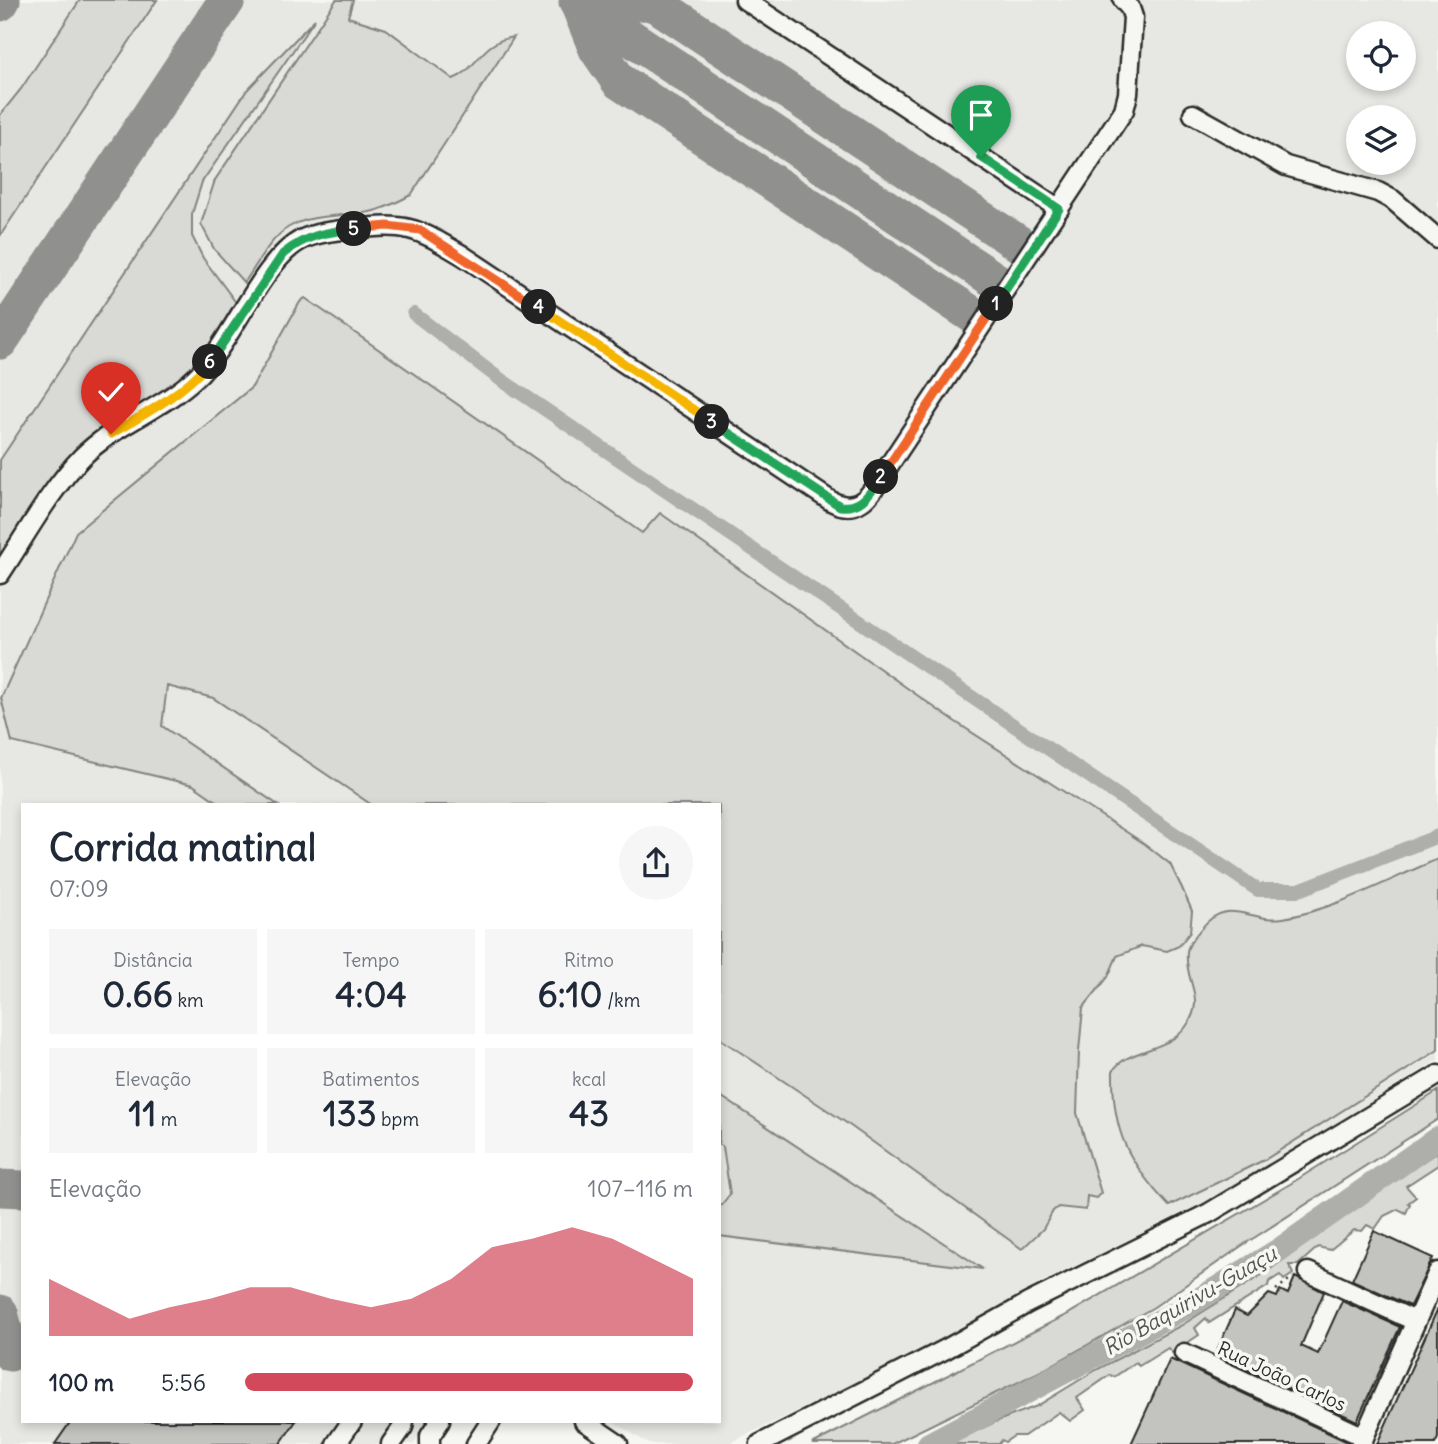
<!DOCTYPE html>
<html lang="pt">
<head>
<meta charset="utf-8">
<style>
  body { margin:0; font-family:Delius,sans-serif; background:#f6f6f7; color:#1f2937; height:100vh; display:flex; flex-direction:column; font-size:26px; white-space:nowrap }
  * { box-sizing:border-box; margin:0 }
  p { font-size:23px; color:#747a83 }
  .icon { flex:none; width:38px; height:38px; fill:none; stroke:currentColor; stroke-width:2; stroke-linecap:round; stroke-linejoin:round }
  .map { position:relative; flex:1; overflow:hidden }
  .sheet { position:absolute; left:21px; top:803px; width:700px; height:620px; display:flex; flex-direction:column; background:#fff; border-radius:0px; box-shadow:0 4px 10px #0003 }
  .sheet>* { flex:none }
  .buttons { position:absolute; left:1346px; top:21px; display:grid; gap:14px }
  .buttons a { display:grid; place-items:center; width:70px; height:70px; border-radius:50%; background:#fff; box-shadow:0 4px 10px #0003; font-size:35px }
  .pin { position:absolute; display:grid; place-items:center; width:60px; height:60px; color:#fff; margin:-72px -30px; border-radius:50% 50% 50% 0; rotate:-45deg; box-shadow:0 0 7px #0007 }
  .pin .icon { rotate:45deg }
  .km { position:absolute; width:35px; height:35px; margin:-18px; border-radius:50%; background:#222; color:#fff; font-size:19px; line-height:35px; text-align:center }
  .round { display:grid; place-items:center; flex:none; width:74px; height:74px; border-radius:37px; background:#f6f6f7 }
  .overview { display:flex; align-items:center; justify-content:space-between; height:119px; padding:0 28px }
  h1 { font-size:38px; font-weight:700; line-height:52px }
  .stats { display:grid; grid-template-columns:repeat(3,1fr); gap:10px; height:119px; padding:7px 28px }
  .stats div { display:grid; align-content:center; border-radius:0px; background:#f6f6f7; text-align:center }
  .stats b { font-size:35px; font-weight:700 }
  .stats small { font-size:19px; font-weight:400 }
  .stats p { font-size:19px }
  .chart { height:196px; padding:14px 28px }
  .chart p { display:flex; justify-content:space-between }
  .chart svg { width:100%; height:126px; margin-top:7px; fill:#d1495b; opacity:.7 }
  ul { padding:0 28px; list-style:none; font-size:23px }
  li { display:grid; grid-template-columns:112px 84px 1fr; align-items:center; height:52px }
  li i { height:18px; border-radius:9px; background:#d1495b }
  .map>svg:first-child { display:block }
</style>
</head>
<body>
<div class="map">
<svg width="1438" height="1444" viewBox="0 0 1438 1444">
  <rect width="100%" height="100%" fill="#f6f6f2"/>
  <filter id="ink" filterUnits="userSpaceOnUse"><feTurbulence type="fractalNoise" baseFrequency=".0143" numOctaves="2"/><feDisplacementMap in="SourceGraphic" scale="14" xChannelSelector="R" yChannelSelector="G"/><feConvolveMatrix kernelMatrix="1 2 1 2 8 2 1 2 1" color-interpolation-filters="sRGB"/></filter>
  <g filter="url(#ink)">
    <path fill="#e7e7e3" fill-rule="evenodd" d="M0 0H1438V1060L1225 1192 1030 1288 907 1359 727 1444H649L612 1421H719V805H23V1421H430L413 1444H0ZM1358 33H1404V79H1358ZM1358 117H1404V163H1358Z"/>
    <g fill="#d9d9d5" stroke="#828280" stroke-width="2">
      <polygon points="80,0 157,0 0,236 0,115 21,89"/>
      <path d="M336 0H353L348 17 386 29 453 79C478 70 480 41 514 37L411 195C397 202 385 209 370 212 343 217 314 213 289 227 270 238 257 265 244 283L214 249 201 224 215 180Z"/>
      <polygon points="315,19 202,182 192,214 192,236 203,258 237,304 201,365 176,386 100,433 0,566 0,460 247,90"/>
      <polygon points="305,298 642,533 660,513 948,717 1145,844 1170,864 1182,888 1192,911 1190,932 1179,946 1167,951 1142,946 1117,956 1108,977 1083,1008 1079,1051 1077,1113 1101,1193 1096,1198 1087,1196 1086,1210 1058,1207 1053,1211 1043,1229 1022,1249 845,1122 719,1038 719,805 372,805 213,698 167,686 162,726 278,805 222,805 193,785 12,742 1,698 76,532 252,387 300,302"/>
      <path d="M1438 859V1050L1266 1159 1169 1206C1128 1162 1112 1132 1113 1071 1125 1049 1167 1052 1185 1028 1208 997 1184 984 1187 952 1187 945 1195 936 1200 930 1227 894 1249 923 1283 918 1334 910 1390 879 1438 859Z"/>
      <polygon points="1438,1091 1438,1119 1240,1247 1154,1307 1045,1369 892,1444 812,1444 1068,1314 1290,1184"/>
      <polygon points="719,1095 983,1269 719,1236 719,1208 730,1194 723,1147 719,1144"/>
      <polygon points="1438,1152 1438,1165 1406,1186 1416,1197 1408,1203 1410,1204 1406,1213 1398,1209 1384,1216 1375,1229 1367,1225 1362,1231 1354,1230 1330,1250 1318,1247 1298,1265 1289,1265 1293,1274 1284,1280 1280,1275 1269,1282 1268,1286 1209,1323 1206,1318 1195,1328 1199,1335 1172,1353 1168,1348 1139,1366 1136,1362 1114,1377 1110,1375 1077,1398 1085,1410 1070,1421 1059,1412 1024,1436 1014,1436 1005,1442 1002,1440 999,1444 949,1444 995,1422 1037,1406 1096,1370 1182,1325 1268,1271 1387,1183"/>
    </g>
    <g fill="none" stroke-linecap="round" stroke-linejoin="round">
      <polyline stroke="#aeaeab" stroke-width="14" points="414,314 497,377 1258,890 1299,890 1438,836"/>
      <polyline stroke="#aeaeab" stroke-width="24" points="929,1444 1190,1305 1279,1250 1438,1138"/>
      <g stroke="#90908e" stroke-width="37">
        <polyline points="577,2 999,283"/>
        <polyline points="0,3 2,0"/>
        <polyline points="976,317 619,81 597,49 578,3 649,2 659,6 1024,247"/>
        <polyline points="0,341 227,0"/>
        <polyline points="0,1188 23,1189"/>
        <polyline points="0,1313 10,1353"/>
      </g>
    </g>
    <g fill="#c3c3c0" stroke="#2b2b2b" stroke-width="2">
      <polygon points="1374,1231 1433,1258 1410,1306 1352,1280"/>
      <polygon points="1295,1277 1324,1292 1301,1346 1318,1354 1342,1301 1400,1327 1357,1421 1215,1355 1235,1310 1247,1316 1269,1294 1277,1297 1280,1290 1288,1294"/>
      <polygon points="1438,1308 1438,1438 1435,1444 1377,1444"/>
      <polygon points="1170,1359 1348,1442 1347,1444 1131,1444"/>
      <polygon points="71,1421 296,1421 280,1444 55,1444"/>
    </g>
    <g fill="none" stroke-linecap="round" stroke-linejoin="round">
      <g stroke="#2b2b2b" stroke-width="23">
        <g id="minor">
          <polyline points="745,0 1059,209"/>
          <polyline points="1193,114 1286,166 1378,192 1393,200 1438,239"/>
          <path d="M0 574C26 535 50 490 82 457 115 424 161 410 195 378 231 345 261 261 301 240 317 232 335 231 352 229 409 223 414 227 462 255L831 501C848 510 861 506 872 491L1124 110 1128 94 1133 17 1130 8 1123 0"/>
          <polyline points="1308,1272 1415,1321"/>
          <polyline points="1184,1353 1364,1437"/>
          <polyline points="584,1421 618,1444"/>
          <polyline points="336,1444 352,1421"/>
          <polyline points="391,1444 403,1427 404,1421"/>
          <polyline points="430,1444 430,1436 440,1421"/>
          <polyline points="476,1444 491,1421"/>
          <polyline points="760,1444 946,1349 1028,1303 1209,1213 1438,1075"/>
          <polyline points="1361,1444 1438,1272"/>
        </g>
      </g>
      <polyline stroke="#2b2b2b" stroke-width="2.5" stroke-dasharray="2 5" stroke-linecap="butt" points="1276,1290 1293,1277"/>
      <use href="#minor" stroke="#f6f6f2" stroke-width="18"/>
    </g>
  </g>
  <g fill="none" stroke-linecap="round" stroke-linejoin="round" filter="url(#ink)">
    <g stroke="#fff" stroke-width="14">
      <polyline id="split-1" points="981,157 1059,209 996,304"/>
    </g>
    <g stroke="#fff" stroke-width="14">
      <polyline id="split-2" points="881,477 996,304"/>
    </g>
    <g stroke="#fff" stroke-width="14">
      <path id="split-3" d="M712 422 840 506C862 509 870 493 881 477"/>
    </g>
    <g stroke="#fff" stroke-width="14">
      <polyline id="split-4" points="539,307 712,422"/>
    </g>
    <g stroke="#fff" stroke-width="14">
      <polyline id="split-5" points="354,229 388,226 420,230 539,307"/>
    </g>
    <g stroke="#fff" stroke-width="14">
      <path id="split-6" d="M210 362 283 254C306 235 326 232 354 229"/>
    </g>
    <g stroke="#fff" stroke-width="14">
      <path id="split-7" d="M111 434C147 413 182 394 210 362"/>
    </g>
    <use href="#split-1" stroke="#22a559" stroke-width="9"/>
    <use href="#split-2" stroke="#f0652b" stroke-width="9"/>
    <use href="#split-3" stroke="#22a559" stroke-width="9"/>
    <use href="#split-4" stroke="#f5b400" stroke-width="9"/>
    <use href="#split-5" stroke="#f0652b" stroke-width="9"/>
    <use href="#split-6" stroke="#22a559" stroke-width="9"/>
    <use href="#split-7" stroke="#f5b400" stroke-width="9"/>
  </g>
  <g text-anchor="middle" stroke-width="7" stroke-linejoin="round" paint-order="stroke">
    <g font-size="19" fill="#2b2b2b" stroke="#f6f6f2">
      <text transform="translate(1282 1376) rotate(25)" y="7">Rua João Carlos</text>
    </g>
    <g font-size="21" font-style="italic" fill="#525251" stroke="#f6f6f2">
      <text transform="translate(1190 1301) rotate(-30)" y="7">Rio Baquirivu-Guaçu</text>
    </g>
  </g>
</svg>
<div class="buttons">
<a><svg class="icon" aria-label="locate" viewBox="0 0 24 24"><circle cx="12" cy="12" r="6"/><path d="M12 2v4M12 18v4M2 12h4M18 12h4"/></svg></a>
<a><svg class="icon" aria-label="layers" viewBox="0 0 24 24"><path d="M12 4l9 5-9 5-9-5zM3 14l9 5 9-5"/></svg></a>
</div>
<div class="pin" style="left:981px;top:157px;background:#1e9e55"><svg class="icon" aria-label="arrive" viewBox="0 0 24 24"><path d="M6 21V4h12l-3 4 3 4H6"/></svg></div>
<div class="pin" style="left:111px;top:434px;background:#d93025"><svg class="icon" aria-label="check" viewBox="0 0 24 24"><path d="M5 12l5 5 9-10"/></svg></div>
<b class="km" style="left:996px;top:304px">1</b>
<b class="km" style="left:881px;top:477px">2</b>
<b class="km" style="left:712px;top:422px">3</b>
<b class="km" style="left:539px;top:307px">4</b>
<b class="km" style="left:354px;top:229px">5</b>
<b class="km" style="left:210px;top:362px">6</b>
<section class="sheet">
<div class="overview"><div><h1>Corrida matinal</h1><p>07:09</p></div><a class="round"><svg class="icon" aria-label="share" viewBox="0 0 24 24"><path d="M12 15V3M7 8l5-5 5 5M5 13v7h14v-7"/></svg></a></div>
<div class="stats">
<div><p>Distância</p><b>0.66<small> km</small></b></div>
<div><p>Tempo</p><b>4:04</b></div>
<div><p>Ritmo</p><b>6:10<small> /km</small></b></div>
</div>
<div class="stats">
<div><p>Elevação</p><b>11<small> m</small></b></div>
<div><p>Batimentos</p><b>133<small> bpm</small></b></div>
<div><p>kcal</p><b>43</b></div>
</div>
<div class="chart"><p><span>Elevação</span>107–116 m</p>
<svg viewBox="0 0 160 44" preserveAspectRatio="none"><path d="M0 44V24L10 31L20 38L30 34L40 31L50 27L60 27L70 31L80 34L90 31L100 24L110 13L120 10L130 6L140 10L150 17L160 24V44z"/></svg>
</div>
<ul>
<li><b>100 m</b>5:56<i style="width:100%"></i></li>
</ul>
</section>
</div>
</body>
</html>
